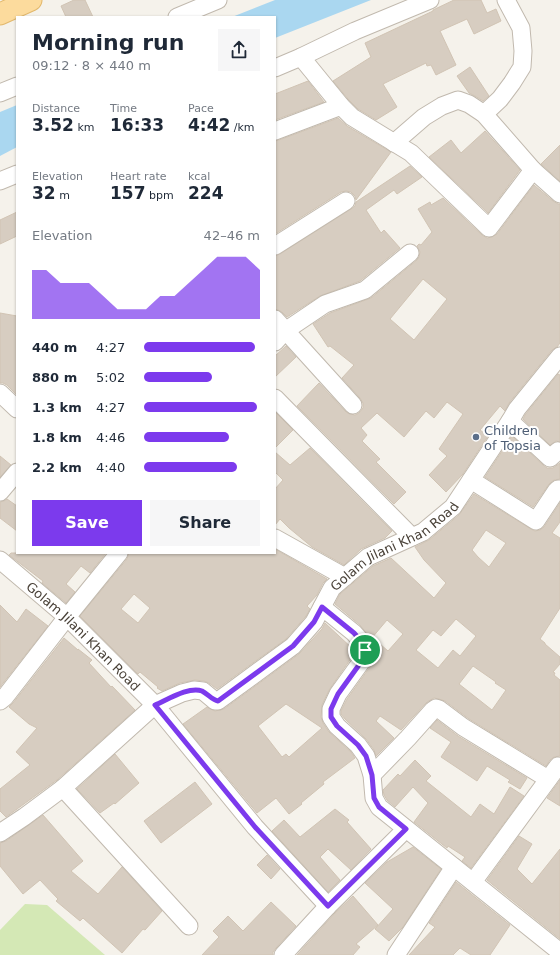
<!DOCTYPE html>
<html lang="en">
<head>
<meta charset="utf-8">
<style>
  body { margin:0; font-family:"DejaVu Sans",sans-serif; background:#f6f6f7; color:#1f2937; height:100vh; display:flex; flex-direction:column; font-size:15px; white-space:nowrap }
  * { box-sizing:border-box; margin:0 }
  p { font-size:13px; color:#747a83 }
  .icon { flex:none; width:22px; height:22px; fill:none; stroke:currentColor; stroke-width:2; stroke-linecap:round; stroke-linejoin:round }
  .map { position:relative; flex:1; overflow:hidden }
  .drawer { position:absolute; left:16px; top:16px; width:260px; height:538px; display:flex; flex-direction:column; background:#fff; border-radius:0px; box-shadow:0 1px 3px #0004 }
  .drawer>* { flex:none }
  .pin { position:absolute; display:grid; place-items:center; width:34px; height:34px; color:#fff; margin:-17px; border:2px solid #fff; border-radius:50%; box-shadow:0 1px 4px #0007 }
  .round { display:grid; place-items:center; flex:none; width:42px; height:42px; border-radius:0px; background:#f6f6f7 }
  .summary { display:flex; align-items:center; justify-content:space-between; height:68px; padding:0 16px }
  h1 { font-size:22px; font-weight:800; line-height:30px }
  .stats { display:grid; grid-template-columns:repeat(3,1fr); gap:6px; height:68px; padding:4px 16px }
  .stats div { display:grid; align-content:center }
  .stats b { font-size:17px; font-weight:800 }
  .stats small { font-size:11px; font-weight:400 }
  .stats p { font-size:11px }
  .chart { height:112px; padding:8px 16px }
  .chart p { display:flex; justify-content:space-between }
  .chart svg { width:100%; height:72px; margin-top:4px; fill:#7c3aed; opacity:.7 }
  .primary-button { display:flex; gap:8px; margin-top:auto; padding:8px 16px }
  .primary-button a { flex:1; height:46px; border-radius:0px; background:#7c3aed; color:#fff; font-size:16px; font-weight:800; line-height:46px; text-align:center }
  .primary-button a+a { background:#f6f6f7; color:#1f2937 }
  ul { padding:0 16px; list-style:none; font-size:13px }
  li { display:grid; grid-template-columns:64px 48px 1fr; align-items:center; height:30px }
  li i { height:10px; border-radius:5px; background:#7c3aed }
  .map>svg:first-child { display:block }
</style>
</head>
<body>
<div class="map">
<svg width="560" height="955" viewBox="0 0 560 955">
  <rect width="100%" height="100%" fill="#f5f2eb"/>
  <polygon fill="#d4e8b5" points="25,904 47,905 105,955 0,955 0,930"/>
  <g fill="#aad7f0">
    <polygon points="275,0 371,0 275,38 275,17 232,17"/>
    <polygon points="17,105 17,147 0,156 0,112"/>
  </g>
  <g fill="#d7cdc1" stroke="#d1c4b4" fill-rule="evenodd">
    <polygon points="74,0 85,0 93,17 66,17 61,6"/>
    <polygon points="454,0 481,0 487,13 496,9 501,21 474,34 467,19 440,31 456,65 436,75 431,65 427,66 426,63 383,84 397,107 376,120 358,109 348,99 333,81 371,57 365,43 433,11 433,10"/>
    <polygon points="470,67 489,96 483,101 475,96 469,93 457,76"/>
    <polygon points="308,81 324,102 275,120 275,94"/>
    <polygon points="338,118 347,126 391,152 356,200 355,196 351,192 346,191 341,192 275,234 275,141 279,140"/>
    <polygon points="485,131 520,170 488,213 429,157 451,140 461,153"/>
    <polygon points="560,145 560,181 541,164"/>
    <polygon points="410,166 422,177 397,194 394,190 366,210 381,233 384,230 400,248 360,281 320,296 287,317 282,312 278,310 275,309 275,256 280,254 351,209 355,206 356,202"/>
    <path d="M534 185 553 201 558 204H560V343L557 347 552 350 509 403 505 411 500 406 480 430 488 436 463 474 446 492 429 475 447 456 439 449 463 414 447 402 434 418 426 411 404 437 377 413 361 428 367 435 362 441 380 459 376 462 406 492 394 504 297 406 319 383 346 412 350 414 355 415 359 413 363 408V403L360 398 342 378 354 365 330 346 328 347 313 324 330 313 371 298 417 260 419 257 420 252 417 246 419 244 421 245 432 232 418 209 430 202 431 205 443 198 482 235 487 238 492 237 497 234ZM423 279 447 299 414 340 390 319Z"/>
    <polygon points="17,212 17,236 0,244 0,220"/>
    <polygon points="0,313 17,316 17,395 7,385 3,383 0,383"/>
    <polygon points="286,346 296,357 275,377 275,356"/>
    <polygon points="558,374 560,375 560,442 556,441 550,445 523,419 525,415"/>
    <polygon points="275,412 293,430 275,448"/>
    <polygon points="512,436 543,465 547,468 553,468 560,463 560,479 554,480 549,484 533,507 485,477"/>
    <polygon points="310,448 392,531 385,538 361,549 344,565 312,547 289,528 280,519 275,525 275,489 283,480 275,472 275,452 290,465"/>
    <polygon points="0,456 11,465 0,477"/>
    <path d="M474 494 531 529 535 531 540 530 544 527 560 503V522L552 533 560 538V608L540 639 545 643V644L560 657V664L553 672 555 673 554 675 560 680V756L554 757 550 760 546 766 469 719 445 701 439 699 434 698 427 702 401 730 380 716 376 721 394 738 376 756 374 750 366 739 345 719 341 714V711L347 699 372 664 374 659 375 650 380 644 388 651 403 634 387 620 371 639 360 625 335 604 340 594 373 566 391 558 434 598 446 583 424 560 415 547 429 540 459 515ZM486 530 506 543 489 567 478 557 472 550ZM456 619 476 636 460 656 453 650 438 668 416 650 433 630 441 636ZM473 666 496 682 495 683 506 690 492 710 459 684Z"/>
    <polygon points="7,499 17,506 17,531 0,518 0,502 4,501"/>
    <path d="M275 549 327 579 323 583 317 595 307 606 310 609 306 616 286 639 217 689 209 683 204 681 195 680 180 683 162 691 157 688 158 687 140 672 138 674 80 616 127 559 129 553H275ZM134 594 150 608 138 623 121 609Z"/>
    <polygon points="11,553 106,553 90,573 81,566 66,584 75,592 66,603 42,583 43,581 9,555"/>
    <polygon points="0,605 17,622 26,609 48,626 0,687"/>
    <path d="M325 623 354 650 355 652 354 654 329 690 322 705 321 717 323 723 329 732 351 752 355 758 323 782 324 784 301 803 302 804 289 814 276 798 257 813 183 724 207 707 215 711 224 709 299 654 322 629ZM286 704 322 728 289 757 286 754 282 757 258 726Z"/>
    <polygon points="64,638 78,650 78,649 92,660 89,663 111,687 112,686 135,710 57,780 6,817 0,811 0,789 30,765 16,752 37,728 29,724 9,707 13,703"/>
    <polygon points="437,720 458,736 527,778 520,789 508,782 510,780 487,766 477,781 441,757 451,742 430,728"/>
    <polygon points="115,754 139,783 115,804 114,803 100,813 77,789"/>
    <polygon points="415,760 431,776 426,781 471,817 480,804 494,814 510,787 524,796 471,868 462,861 465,857 448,846 447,848 414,822 428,803 413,787 395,807 387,800 384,795 383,790 398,774 400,776"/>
    <polygon points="560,780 560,806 547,798"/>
    <polygon points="195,782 212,804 161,843 144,821"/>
    <polygon points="335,809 349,820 347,822 371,849 351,870 328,849 320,857 340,880 328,892 272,831 284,820 300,837"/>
    <polygon points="43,815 83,861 71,871 98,894 122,867 162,911 145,930 143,929 122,953 83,918 80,921 56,901 58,899 40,880 23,894 0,866 0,843 6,841"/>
    <polygon points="519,836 532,844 517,869 532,884 560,849 560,939 487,880"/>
    <polygon points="413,847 441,869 403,927 389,941 375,929 393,909 365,883 387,862"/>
    <polygon points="267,855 280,869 271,879 257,865"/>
    <polygon points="456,882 510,925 490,955 471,955 460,948 453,955 409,955 435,927 429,923"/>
    <polygon points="353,896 378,925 356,944 360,947 353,955 297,955 335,913"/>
    <polygon points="271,902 296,926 276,948 273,952 273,955 202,955 219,937 213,931 228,916 243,931"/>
  </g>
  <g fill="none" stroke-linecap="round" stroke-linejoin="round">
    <g stroke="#c1b9ae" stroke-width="19">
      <g id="minor">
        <polyline points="177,17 218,0"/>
        <polyline points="301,57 341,106 352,117 411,153 489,228 533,170 560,194"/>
        <polyline points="275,68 301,57 355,31 430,0"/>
        <polyline points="0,93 17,86"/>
        <polyline points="484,114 500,99 512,83 522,67 523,51 521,28 506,0"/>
        <polyline points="275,131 341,106"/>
        <polyline points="394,143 424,117 442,106 458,100 469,104 484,114 533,170"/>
        <polyline points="0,181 17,174"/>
        <polyline points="275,246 346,201"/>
        <polyline points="275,319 353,405"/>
        <polyline points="275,342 285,331 325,304 365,290 410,253"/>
        <polyline points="0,393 17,409"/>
        <polyline points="275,398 412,537"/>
        <polyline points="510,421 550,458 558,451 560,452"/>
        <polyline points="471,480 536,521 556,491 558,489 560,489"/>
        <polyline points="0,492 17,472"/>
        <polyline points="275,538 345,577"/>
        <path id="s1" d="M0 560 67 617 155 705 255 827 328 906"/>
        <polyline points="322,607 354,633 361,641 365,650 364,658 338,694 331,709 331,717 337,726 358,745 366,756 372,775 374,798 379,807 560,952"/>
        <polyline points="0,701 5,697 67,617 119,553"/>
        <polyline points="372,775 408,738 433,710 436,708 439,709 463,727 548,779"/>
        <polyline points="63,788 189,926"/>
        <path id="s2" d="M0 833 24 817 63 788 155 705 182 693 194 690 203 691 215 701H218L293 646 314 622 332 588 368 557 423 532 453 507 510 421 517 409 560 356"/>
        <polyline points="473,882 558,766"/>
        <polyline points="283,955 328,906 406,829"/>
        <polyline points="396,955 454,867"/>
      </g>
    </g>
    <g stroke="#e2b86c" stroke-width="23">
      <polyline id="major" points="0,14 31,0"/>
    </g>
    <use href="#minor" stroke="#fff" stroke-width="17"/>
    <use href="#major" stroke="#fcdb9d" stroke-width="21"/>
  </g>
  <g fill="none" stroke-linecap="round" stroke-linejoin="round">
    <g stroke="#fff" stroke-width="8">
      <path id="route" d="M322 607 354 633 361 641 365 650 364 658 338 694 331 709V717L337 726 358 745 366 756 372 775 374 798 379 807 406 829 328 906 255 827 155 705C167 700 189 686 202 691 208 694 212 700 218 701L293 646 314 622Z"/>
    </g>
    <use href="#route" stroke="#7c3aed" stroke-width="5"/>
  </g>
  <circle fill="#5c6f8a" stroke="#fff" stroke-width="1.5" cx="476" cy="437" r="4"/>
  <g text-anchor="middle" stroke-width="4" stroke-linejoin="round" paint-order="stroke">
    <g font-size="13" fill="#4e5e75" stroke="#fff" text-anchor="start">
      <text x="484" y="435">Children<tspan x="484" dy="15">of Topsia</tspan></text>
    </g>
    <g font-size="13" fill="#4a4239" stroke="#fff">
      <text dy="5" stroke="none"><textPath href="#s2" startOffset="510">Golam Jilani Khan Road</textPath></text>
      <text dy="5" stroke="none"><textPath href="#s1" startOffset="113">Golam Jilani Khan Road</textPath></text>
    </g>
  </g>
</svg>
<div class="pin" style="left:365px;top:650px;background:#1e9e55"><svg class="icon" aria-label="arrive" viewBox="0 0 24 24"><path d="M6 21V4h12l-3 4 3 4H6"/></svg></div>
<section class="drawer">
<div class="summary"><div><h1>Morning run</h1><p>09:12 · 8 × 440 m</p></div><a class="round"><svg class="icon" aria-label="share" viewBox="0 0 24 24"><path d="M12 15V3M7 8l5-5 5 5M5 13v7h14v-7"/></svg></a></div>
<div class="stats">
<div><p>Distance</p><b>3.52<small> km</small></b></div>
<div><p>Time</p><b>16:33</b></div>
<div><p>Pace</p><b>4:42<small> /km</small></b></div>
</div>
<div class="stats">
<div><p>Elevation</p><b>32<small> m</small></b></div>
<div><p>Heart rate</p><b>157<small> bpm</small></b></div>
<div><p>kcal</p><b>224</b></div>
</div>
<div class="chart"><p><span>Elevation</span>42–46 m</p>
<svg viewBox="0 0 160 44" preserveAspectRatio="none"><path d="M0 44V14L10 14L20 22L30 22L40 22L50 30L60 38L70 38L80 38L90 30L100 30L110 22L120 14L130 6L140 6L150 6L160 14V44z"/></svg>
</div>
<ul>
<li><b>440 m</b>4:27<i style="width:96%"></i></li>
<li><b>880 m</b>5:02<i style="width:59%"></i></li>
<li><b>1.3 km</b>4:27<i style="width:97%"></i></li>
<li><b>1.8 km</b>4:46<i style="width:73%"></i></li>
<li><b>2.2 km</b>4:40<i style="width:80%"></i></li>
</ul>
<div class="primary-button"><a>Save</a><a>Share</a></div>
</section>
</div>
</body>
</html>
